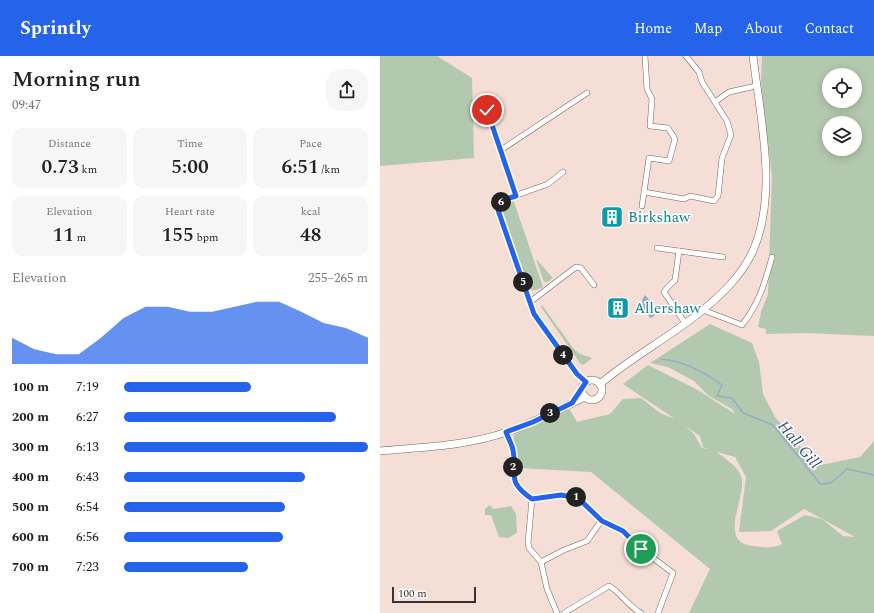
<!DOCTYPE html>
<html lang="en">
<head>
<meta charset="utf-8">
<style>
  body { margin:0; font-family:Spectral,serif; background:#f6f6f6; color:#222; height:100vh; display:flex; flex-direction:column; font-size:15px; white-space:nowrap }
  * { box-sizing:border-box; margin:0 }
  p { font-size:13px; color:#767676 }
  .icon { flex:none; width:22px; height:22px; fill:none; stroke:currentColor; stroke-width:2; stroke-linecap:round; stroke-linejoin:round }
  .map { position:relative; flex:1; overflow:hidden }
  .side { display:flex; flex-direction:column; background:#fff; width:380px }
  .side>* { flex:none }
  .buttons { position:absolute; left:442px; top:12px; display:grid; gap:8px }
  .buttons a { display:grid; place-items:center; width:40px; height:40px; border-radius:50%; background:#fff; box-shadow:0 2px 10px #0003; font-size:20px }
  .scale { position:absolute; left:12px; bottom:10px; width:84px; box-sizing:border-box; padding-left:4px; border:2px solid #3a322e; border-top:0; font-size:11px; line-height:14px; white-space:nowrap; color:#3a322e; -webkit-text-stroke:3px #fff; paint-order:stroke }
  .pin { position:absolute; display:grid; place-items:center; width:34px; height:34px; color:#fff; margin:-17px; border:2px solid #fff; border-radius:50%; box-shadow:0 1px 4px #0007 }
  .km { position:absolute; width:20px; height:20px; margin:-10px; border-radius:50%; background:#222; color:#fff; font-size:11px; line-height:20px; text-align:center }
  .round { display:grid; place-items:center; flex:none; width:42px; height:42px; border-radius:16px; background:#f6f6f6 }
  .head { display:flex; align-items:center; justify-content:space-between; height:68px; padding:0 12px }
  h1 { font-size:22px; font-weight:600; line-height:30px }
  .stats { display:grid; grid-template-columns:repeat(3,1fr); gap:6px; height:68px; padding:4px 12px }
  .stats div { display:grid; align-content:center; border-radius:10px; background:#f6f6f6; text-align:center }
  .stats b { font-size:20px; font-weight:600 }
  .stats small { font-size:11px; font-weight:400 }
  .stats p { font-size:11px }
  .chart { height:112px; padding:8px 12px }
  .chart p { display:flex; justify-content:space-between }
  .chart svg { width:100%; height:72px; margin-top:4px; fill:#2563eb; opacity:.7 }
  ul { padding:0 12px; list-style:none; font-size:13px }
  li { display:grid; grid-template-columns:64px 48px 1fr; align-items:center; height:30px }
  li i { height:10px; border-radius:5px; background:#2563eb }
  header { display:flex; align-items:center; gap:24px; box-sizing:border-box; height:56px; padding:0 20px; background:#2563eb; color:#fff }
  header strong { font-size:19px }
  nav { display:flex; gap:22px; margin-inline-start:auto; font-size:14px }
  main { display:flex; flex:1; min-height:0 }
  .map>svg:first-child { display:block }
</style>
</head>
<body>
<header>
<strong>Sprintly</strong>
<nav><a>Home</a><a>Map</a><a>About</a><a>Contact</a></nav>
</header>
<main>
<section class="side">
<div class="head"><div><h1>Morning run</h1><p>09:47</p></div><a class="round"><svg class="icon" aria-label="share" viewBox="0 0 24 24"><path d="M12 15V3M7 8l5-5 5 5M5 13v7h14v-7"/></svg></a></div>
<div class="stats">
<div><p>Distance</p><b>0.73<small> km</small></b></div>
<div><p>Time</p><b>5:00</b></div>
<div><p>Pace</p><b>6:51<small> /km</small></b></div>
</div>
<div class="stats">
<div><p>Elevation</p><b>11<small> m</small></b></div>
<div><p>Heart rate</p><b>155<small> bpm</small></b></div>
<div><p>kcal</p><b>48</b></div>
</div>
<div class="chart"><p><span>Elevation</span>255–265 m</p>
<svg viewBox="0 0 160 44" preserveAspectRatio="none"><path d="M0 44V28L10 35L20 38L30 38L40 28L50 16L60 9L70 9L80 12L90 12L100 9L110 6L120 6L130 12L140 19L150 22L160 28V44z"/></svg>
</div>
<ul>
<li><b>100 m</b>7:19<i style="width:52%"></i></li>
<li><b>200 m</b>6:27<i style="width:87%"></i></li>
<li><b>300 m</b>6:13<i style="width:100%"></i></li>
<li><b>400 m</b>6:43<i style="width:74%"></i></li>
<li><b>500 m</b>6:54<i style="width:66%"></i></li>
<li><b>600 m</b>6:56<i style="width:65%"></i></li>
<li><b>700 m</b>7:23<i style="width:51%"></i></li>
</ul>
</section>
<div class="map">
<svg width="494" height="557" viewBox="0 0 494 557">
  <rect width="100%" height="100%" fill="#f4ded5"/>
  <g fill="#b3c9af" fill-rule="evenodd">
    <polygon points="0,0 57,0 92,22 94,102 0,110"/>
    <path d="M382 0H494V280L426 277 386 278V273L378 271 381 256 388 238 392 121 381 26ZM449 19H475V45H449ZM449 67H475V93H449Z"/>
    <polygon points="133,143 163,231 153,235 148,231 122,154 123,147"/>
    <polygon points="156,203 173,222 167,226 164,226"/>
    <polygon points="162,249 193,292 200,298 212,302 203,309 200,307 161,251"/>
    <path d="M330 268 372 287 379 306 383 338 395 361 433 406 426 412 480 401 494 385V557H309L330 513 211 416 139 412 133 381 135 378 182 353 190 354 197 366 230 358 243 343 261 342 280 357 295 363 243 328 268 309 318 334 355 358 352 353 329 340 314 325 288 311 270 307ZM305 370 320 380 323 391 328 393 322 392 314 378ZM337 396 355 401 366 421 359 476 391 475 424 453 475 481 463 480 442 463 425 459 397 475 402 488C392 493 384 491 372 490 338 486 365 443 362 423 359 410 346 404 337 396Z"/>
    <polygon points="110,449 113,453 131,450 136,458 137,477 128,482 119,481 111,459 105,459 105,453"/>
  </g>
  <polygon fill="#97acc9" points="265,239 270,245 276,257 273,261 270,262 264,252 262,244"/>
  <g fill="none" stroke-linecap="round" stroke-linejoin="round">
    <path stroke="#97acc9" stroke-width="1.5" d="M281 303C303 305 324 316 342 329L337 340 352 342 363 357 393 369 440 428 451 427 467 413 494 419"/>
    <g stroke="#76645c" stroke-width="6">
      <g id="street">
        <polyline points="103,41 136,140"/>
        <polyline points="335,46 349,36 376,30"/>
        <polyline points="121,94 207,37"/>
        <polyline points="183,116 168,128 123,144 119,148 118,154 154,258 197,318 206,326"/>
        <polyline points="264,136 304,143 310,140 334,145 338,140 342,102 351,79 347,65 322,26 319,16 306,0"/>
        <polyline points="262,150 269,102 289,105 295,83 288,72 270,70 272,43 267,33 265,0"/>
        <polyline points="277,192 343,201"/>
        <polyline points="299,195 295,224 287,232 284,236 305,267"/>
        <polyline points="150,246 196,211 201,212 214,229"/>
        <path d="M323 254 362 269C379 248 385 226 392 201"/>
        <path d="M126 376C128 382 132 388 133 394 138 420 125 424 152 443L181 439 198 442 221 465 243 475 261 493 293 517 278 557"/>
        <polyline points="152,443 148,487 149,492 161,506 167,533 177,557"/>
        <polyline points="161,506 184,494 207,485 221,465"/>
        <path d="M184 557 229 530C237 533 249 551 261 557"/>
      </g>
    </g>
    <g stroke="#76645c" stroke-width="8">
      <g id="secondary">
        <circle cx="212" cy="334" r="10"/>
        <path d="M220 328C252 301 290 281 323 254 342 238 361 220 372 197 399 139 380 61 373 0"/>
        <path d="M0 395C43 391 86 390 127 376 154 367 179 353 205 341"/>
      </g>
    </g>
    <use href="#street" stroke="#fff" stroke-width="5"/>
    <use href="#secondary" stroke="#fff" stroke-width="7"/>
  </g>
  <g fill="none" stroke-linecap="round" stroke-linejoin="round">
    <g stroke="#fff" stroke-width="8">
      <path id="route" d="M107 54 136 140 123 144 119 148 118 154 154 258 197 318 206 326 192 347 153 366 126 376C128 382 132 388 133 394 138 420 125 424 152 443L181 439 198 442 222 465 243 475 261 493"/>
    </g>
    <use href="#route" stroke="#2563eb" stroke-width="5"/>
  </g>
  <defs>
    <g id="building-square" transform="scale(1.15)"><rect x="-9" y="-9" width="18" height="18" rx="4" fill="#0f9aa8" stroke="#fff"/><path d="M-4-6H4V6H1V3H-1V6H-4ZM-2.5-4.3h1.7v1.8h-1.7ZM.8-4.3h1.7v1.8H.8ZM-2.5-1h1.7V.8h-1.7ZM.8-1h1.7V.8H.8Z" fill="#fff"/></g>
  </defs>
  <g fill-rule="evenodd">
    <use href="#building-square" x="232" y="161"/>
    <use href="#building-square" x="238" y="252"/>
  </g>
  <g text-anchor="middle" stroke-width="3" stroke-linejoin="round" paint-order="stroke">
    <g font-size="15" fill="#0d838f" stroke="#fff" text-anchor="start">
      <text x="248" y="166">Birkshaw</text>
      <text x="254" y="257">Allershaw</text>
    </g>
    <g font-size="16" font-style="italic" fill="#324e79" stroke="#fff">
      <text transform="translate(420 388) rotate(50)" y="6">Hall Gill</text>
    </g>
  </g>
</svg>
<div class="buttons">
<a><svg class="icon" aria-label="locate" viewBox="0 0 24 24"><circle cx="12" cy="12" r="6"/><path d="M12 2v4M12 18v4M2 12h4M18 12h4"/></svg></a>
<a><svg class="icon" aria-label="layers" viewBox="0 0 24 24"><path d="M12 4l9 5-9 5-9-5zM3 14l9 5 9-5"/></svg></a>
</div>
<div class="scale">100 m</div>
<div class="pin" style="left:261px;top:493px;background:#1e9e55"><svg class="icon" aria-label="arrive" viewBox="0 0 24 24"><path d="M6 21V4h12l-3 4 3 4H6"/></svg></div>
<div class="pin" style="left:107px;top:54px;background:#d93025"><svg class="icon" aria-label="check" viewBox="0 0 24 24"><path d="M5 12l5 5 9-10"/></svg></div>
<b class="km" style="left:196px;top:441px">1</b>
<b class="km" style="left:133px;top:411px">2</b>
<b class="km" style="left:170px;top:357px">3</b>
<b class="km" style="left:183px;top:299px">4</b>
<b class="km" style="left:143px;top:226px">5</b>
<b class="km" style="left:121px;top:146px">6</b>
</div>
</main>
</body>
</html>
